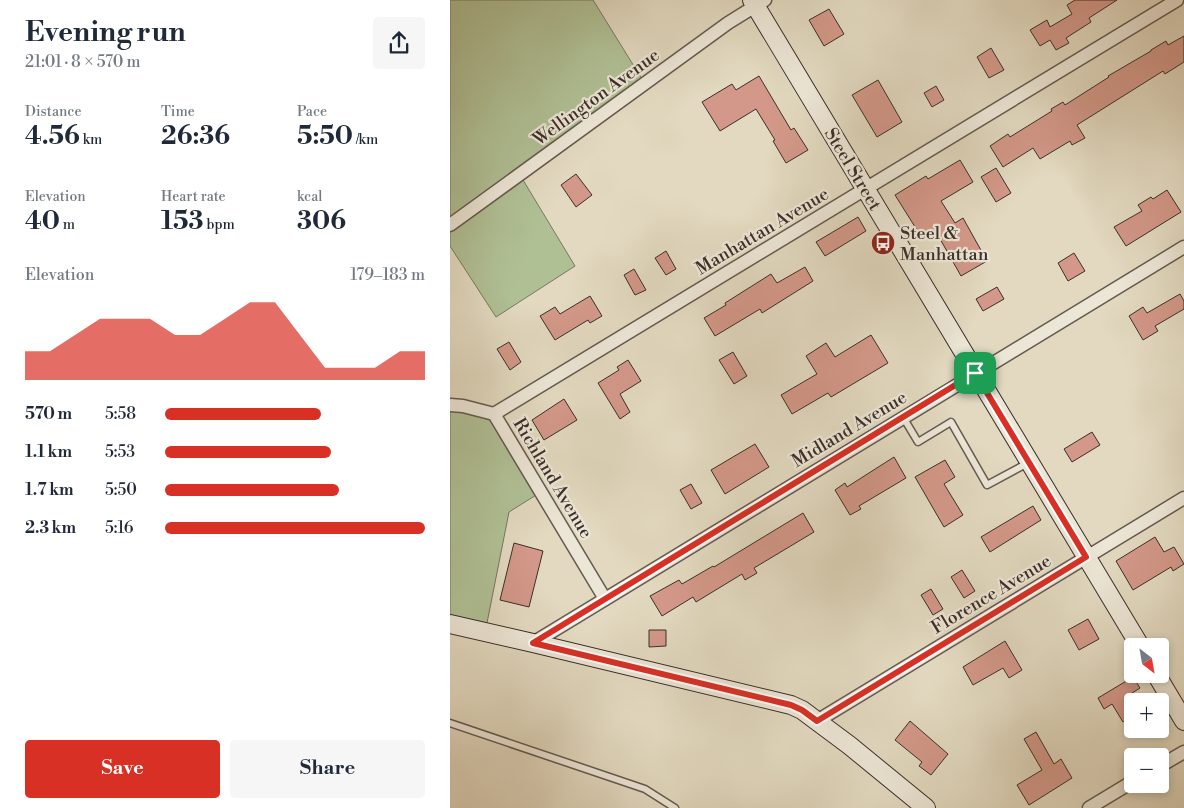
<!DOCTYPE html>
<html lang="en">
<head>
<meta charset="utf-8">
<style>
  body { margin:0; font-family:"Libre Bodoni",serif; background:#f6f6f7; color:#1f2937; height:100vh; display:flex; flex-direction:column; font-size:19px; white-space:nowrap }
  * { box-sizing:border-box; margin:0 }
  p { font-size:16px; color:#747a83 }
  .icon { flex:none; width:28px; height:28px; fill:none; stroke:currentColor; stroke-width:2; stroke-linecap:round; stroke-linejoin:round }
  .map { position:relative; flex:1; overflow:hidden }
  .side { display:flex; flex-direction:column; background:#fff; width:450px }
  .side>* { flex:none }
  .needle { width:32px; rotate:149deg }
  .tools { position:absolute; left:674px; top:638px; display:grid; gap:10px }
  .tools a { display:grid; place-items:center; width:45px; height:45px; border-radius:5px; background:#fff; box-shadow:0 2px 8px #0003; font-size:25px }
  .pin { position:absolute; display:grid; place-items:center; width:42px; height:42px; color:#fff; margin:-21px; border-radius:10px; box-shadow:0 2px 8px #0006 }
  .round { display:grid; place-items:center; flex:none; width:52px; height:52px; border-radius:5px; background:#f6f6f7 }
  .head { display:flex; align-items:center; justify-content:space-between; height:85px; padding:0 25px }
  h1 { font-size:28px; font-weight:800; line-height:38px }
  .figures { display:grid; grid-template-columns:repeat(3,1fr); gap:8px; height:85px; padding:5px 25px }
  .figures div { display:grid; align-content:center }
  .figures b { font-size:25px; font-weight:800 }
  .figures small { font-size:14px; font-weight:400 }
  .figures p { font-size:14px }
  .chart { height:140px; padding:10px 25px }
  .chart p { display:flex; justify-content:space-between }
  .chart svg { width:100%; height:90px; margin-top:5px; fill:#d93025; opacity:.7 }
  .primary-button { display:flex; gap:10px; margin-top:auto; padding:10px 25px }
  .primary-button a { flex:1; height:58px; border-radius:5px; background:#d93025; color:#fff; font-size:20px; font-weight:800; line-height:58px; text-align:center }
  .primary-button a+a { background:#f6f6f7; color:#1f2937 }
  ul { padding:0 25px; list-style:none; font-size:16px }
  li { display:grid; grid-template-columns:80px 60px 1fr; align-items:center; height:38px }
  li i { height:12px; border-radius:6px; background:#d93025 }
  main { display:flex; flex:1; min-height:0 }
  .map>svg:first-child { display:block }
</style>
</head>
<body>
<main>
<section class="side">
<div class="head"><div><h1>Evening run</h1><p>21:01 · 8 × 570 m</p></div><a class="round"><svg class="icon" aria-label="share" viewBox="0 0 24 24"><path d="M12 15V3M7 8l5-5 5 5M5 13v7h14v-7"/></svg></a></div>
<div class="figures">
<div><p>Distance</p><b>4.56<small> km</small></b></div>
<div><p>Time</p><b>26:36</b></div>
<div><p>Pace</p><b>5:50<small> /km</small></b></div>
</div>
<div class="figures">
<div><p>Elevation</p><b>40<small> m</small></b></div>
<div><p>Heart rate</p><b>153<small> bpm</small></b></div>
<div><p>kcal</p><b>306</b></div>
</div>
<div class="chart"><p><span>Elevation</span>179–183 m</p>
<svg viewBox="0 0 160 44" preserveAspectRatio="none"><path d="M0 44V30L10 30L20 22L30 14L40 14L50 14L60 22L70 22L80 14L90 6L100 6L110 22L120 38L130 38L140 38L150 30L160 30V44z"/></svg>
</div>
<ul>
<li><b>570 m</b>5:58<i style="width:60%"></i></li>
<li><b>1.1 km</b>5:53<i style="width:64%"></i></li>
<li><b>1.7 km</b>5:50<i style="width:67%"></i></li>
<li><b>2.3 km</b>5:16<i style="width:100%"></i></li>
</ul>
<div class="primary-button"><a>Save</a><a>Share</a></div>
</section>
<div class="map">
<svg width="734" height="808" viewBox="0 0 734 808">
  <rect width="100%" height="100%" fill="#e2d9c0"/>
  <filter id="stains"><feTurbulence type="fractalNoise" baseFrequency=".004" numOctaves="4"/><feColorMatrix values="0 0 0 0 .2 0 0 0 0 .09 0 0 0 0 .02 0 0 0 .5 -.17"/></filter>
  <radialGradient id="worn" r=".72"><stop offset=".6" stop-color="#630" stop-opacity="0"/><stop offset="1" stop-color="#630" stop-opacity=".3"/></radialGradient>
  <g fill="#b0c095" stroke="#767860">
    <polygon points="0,0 143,0 195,84 70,175 125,266 46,317 0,246"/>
    <polygon points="0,405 44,414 91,492 59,512 35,633 0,624"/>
  </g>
  <g fill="#d39889" stroke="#3b2f2a">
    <polygon points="625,0 667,0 639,18 641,22 616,38 619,43 606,50 600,40 590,46 580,30 597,20 600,27 622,14 617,5"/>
    <polygon points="379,9 394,34 374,46 359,20"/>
    <polygon points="734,36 734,62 715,74 713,71 627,125 635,138 622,145 620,141 590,159 583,148 553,167 540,146 558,134 560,137 602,111 601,109 613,102 615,105 659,77 658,76 701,51 701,50 716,41 718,45"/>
    <polygon points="541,48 554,70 539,78 527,57"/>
    <polygon points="309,76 341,130 344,128 358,150 336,163 323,141 325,140 306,109 270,131 252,102 282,84 286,90"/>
    <polygon points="428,80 452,122 427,137 402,95"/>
    <polygon points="486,86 494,100 482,107 474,93"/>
    <polygon points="510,160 523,182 491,201 505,223 513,218 537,261 511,276 485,230 472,238 445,195 476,176 478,179"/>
    <polygon points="546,168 561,193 546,202 531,177"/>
    <polygon points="126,174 142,195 126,207 111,185"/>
    <polygon points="717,190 731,212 676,246 664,227 692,211 688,205 701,197 703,199"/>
    <polygon points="408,217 416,231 375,256 366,242"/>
    <polygon points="216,251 226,269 216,275 205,258"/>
    <polygon points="624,253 635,271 618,281 608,263"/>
    <polygon points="355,267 363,281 312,313 310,309 265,336 254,318 276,305 275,303 321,274 327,283"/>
    <polygon points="184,269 196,290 185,295 174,275"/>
    <polygon points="547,287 554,299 533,311 526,299"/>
    <polygon points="730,294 734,301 734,309 705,326 708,331 693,340 679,316 693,307 697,313"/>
    <polygon points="140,296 152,316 140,323 138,320 105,340 90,316 105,307 110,314"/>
    <polygon points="421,335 438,363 381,397 378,393 342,414 331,395 367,374 356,356 376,343 385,357"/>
    <polygon points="59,342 71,362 60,370 47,349"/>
    <polygon points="283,352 297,376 284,384 269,360"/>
    <polygon points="178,360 191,381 170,394 180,412 170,419 148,383 169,370 167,367"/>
    <polygon points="114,399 127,420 94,440 82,420"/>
    <polygon points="642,432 650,445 622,462 614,449"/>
    <polygon points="305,444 319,467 275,494 261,470"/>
    <polygon points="444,457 456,478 409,506 411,509 400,515 385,490 395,483 397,487"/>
    <polygon points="495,460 505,477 494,484 513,515 494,527 465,477"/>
    <polygon points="241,484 252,503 241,509 230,490"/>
    <polygon points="583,506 591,520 540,552 531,537"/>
    <polygon points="353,513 364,532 304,568 307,573 295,580 292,574 246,602 243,597 212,616 200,596 229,580 232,584 263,566 264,567"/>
    <polygon points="705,537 714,552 724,547 734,564 723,571 721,567 683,590 666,561"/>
    <polygon points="64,543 93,551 79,607 50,600"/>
    <polygon points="512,570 525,591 514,598 501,577"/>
    <polygon points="481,589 493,609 483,615 471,595"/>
    <polygon points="638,619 649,639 629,650 618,630"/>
    <polygon points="199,630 216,630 216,646 199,647"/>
    <polygon points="555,641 572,670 559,678 553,668 523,685 513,667"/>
    <polygon points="683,677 690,688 682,693 682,716 673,722 662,704 654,709 648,698"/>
    <polygon points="460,721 498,754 481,775 469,766 472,762 445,740"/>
    <polygon points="586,732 604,764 611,759 622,778 579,805 567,785 592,770 574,739"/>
  </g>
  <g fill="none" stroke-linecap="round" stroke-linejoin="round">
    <g stroke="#655a50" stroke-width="9">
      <g id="lane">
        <polyline points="453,417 468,442 501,422 537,485 578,463"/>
        <polyline points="0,723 195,789 225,808"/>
      </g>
    </g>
    <g stroke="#655a50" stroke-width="15">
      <g id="street">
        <polyline points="0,225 278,23 315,0"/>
        <polyline points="0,405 13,406 44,414 155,599"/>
        <polyline points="44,414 727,0"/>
        <polyline points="83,643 734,247"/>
        <polyline points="367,721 734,498"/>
        <polyline points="710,766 734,752"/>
        <polyline points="639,808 682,782"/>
      </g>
    </g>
    <g stroke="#3b2f2a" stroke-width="20">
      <g id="secondary">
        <polyline points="302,0 690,646"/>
        <polyline points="0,624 83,643 341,705 352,710 399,745 476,808"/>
        <polyline points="706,674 734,721"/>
      </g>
    </g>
    <use href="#lane" stroke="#ece6d6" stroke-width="6"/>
    <use href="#street" stroke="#ece6d6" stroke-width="12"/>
    <use href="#secondary" stroke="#ece6d6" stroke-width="18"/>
  </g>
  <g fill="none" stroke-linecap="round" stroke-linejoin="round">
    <g stroke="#fff" stroke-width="10">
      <polygon id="route" points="525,373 636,557 367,721 352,710 341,705 83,643"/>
    </g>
    <use href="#route" stroke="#d93025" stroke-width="6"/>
  </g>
  <defs>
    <g id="bus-disc" transform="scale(1.25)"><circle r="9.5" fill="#8f2418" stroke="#ece6d6"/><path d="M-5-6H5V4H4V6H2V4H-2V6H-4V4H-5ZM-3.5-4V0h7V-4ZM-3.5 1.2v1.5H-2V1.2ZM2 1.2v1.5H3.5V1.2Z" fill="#fff"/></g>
  </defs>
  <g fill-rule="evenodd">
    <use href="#bus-disc" x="433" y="243"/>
  </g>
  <g text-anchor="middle" stroke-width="4.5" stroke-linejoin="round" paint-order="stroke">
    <g font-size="18" fill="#3b2f2a" stroke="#ece6d6">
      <text transform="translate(146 97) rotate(-36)" y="6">Wellington Avenue</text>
      <text transform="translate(403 169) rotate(59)" y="6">Steel Street</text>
      <text transform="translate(312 231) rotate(-31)" y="6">Manhattan Avenue</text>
      <text transform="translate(399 429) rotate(-31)" y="6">Midland Avenue</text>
      <text transform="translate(103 478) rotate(59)" y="6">Richland Avenue</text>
      <text transform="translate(541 594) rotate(-31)" y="6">Florence Avenue</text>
    </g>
    <g font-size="18" fill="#3b2f2a" stroke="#ece6d6" text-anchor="start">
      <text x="450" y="239">Steel &amp;<tspan x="450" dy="21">Manhattan</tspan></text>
    </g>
  </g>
  <rect width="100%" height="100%" filter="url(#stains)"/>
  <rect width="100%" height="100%" fill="url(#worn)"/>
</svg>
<div class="tools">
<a><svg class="needle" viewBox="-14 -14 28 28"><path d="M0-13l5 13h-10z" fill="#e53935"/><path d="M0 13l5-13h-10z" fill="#747a83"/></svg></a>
<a>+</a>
<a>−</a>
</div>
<div class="pin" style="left:525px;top:373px;background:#1e9e55"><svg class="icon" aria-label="arrive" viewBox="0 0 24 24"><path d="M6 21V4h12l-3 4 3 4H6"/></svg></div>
</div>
</main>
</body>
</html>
